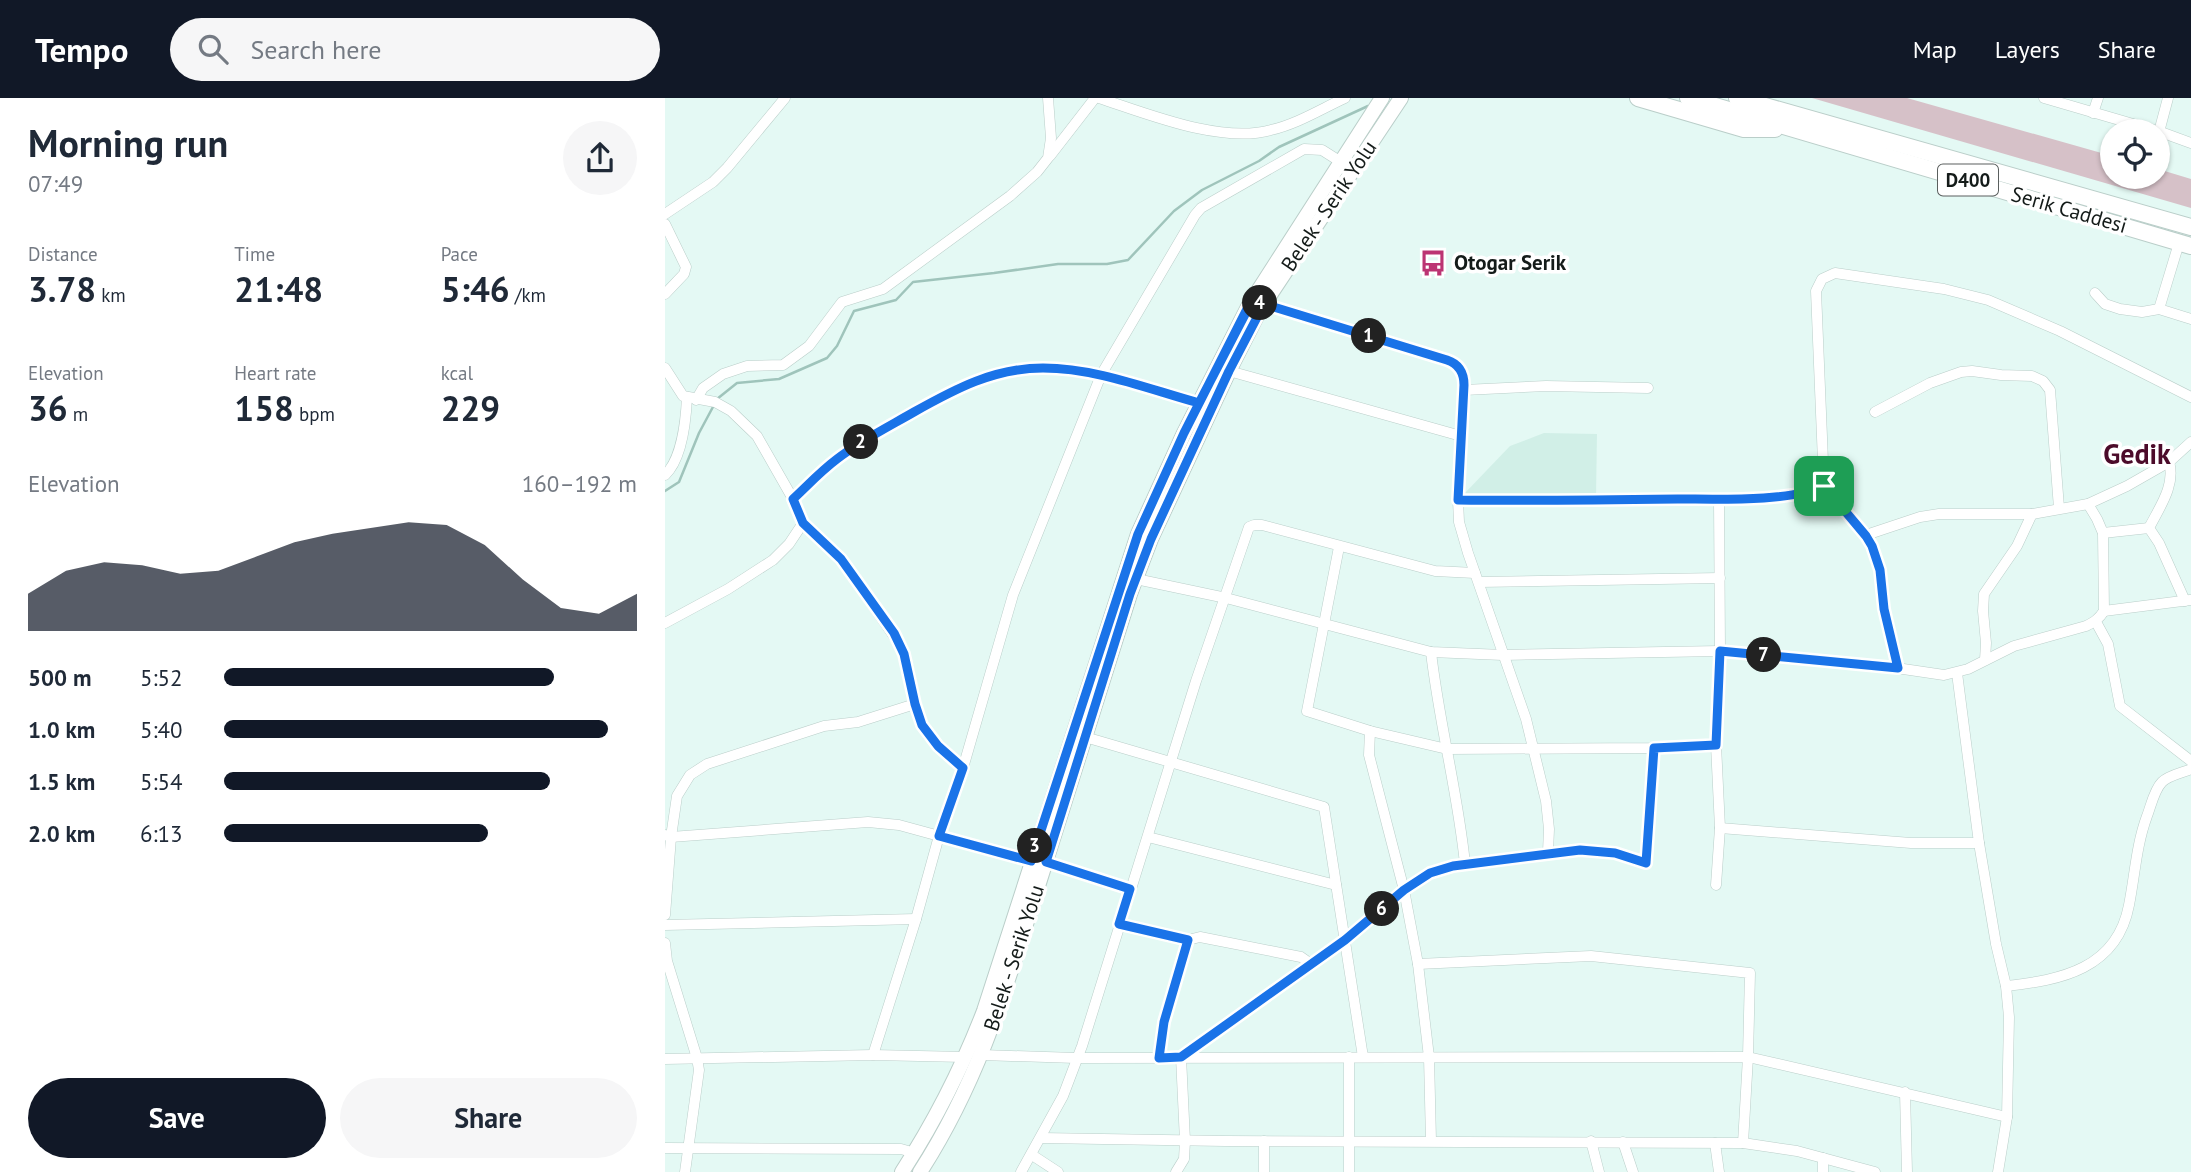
<!DOCTYPE html>
<html lang="en">
<head>
<meta charset="utf-8">
<style>
  body { margin:0; font-family:"PT Sans",sans-serif; background:#f6f6f7; color:#1f2937; height:100vh; display:flex; flex-direction:column; font-size:26px; white-space:nowrap }
  * { box-sizing:border-box; margin:0 }
  p { font-size:23px; color:#747a83 }
  .icon { flex:none; width:38px; height:38px; fill:none; stroke:currentColor; stroke-width:2; stroke-linecap:round; stroke-linejoin:round }
  .map { position:relative; flex:1; overflow:hidden }
  .side { display:flex; flex-direction:column; background:#fff; width:665px }
  .side>* { flex:none }
  .buttons { position:absolute; left:1435px; top:21px; display:grid; gap:14px }
  .buttons a { display:grid; place-items:center; width:70px; height:70px; border-radius:50%; background:#fff; box-shadow:0 2px 5px #0004; font-size:35px }
  .pin { position:absolute; display:grid; place-items:center; width:60px; height:60px; color:#fff; margin:-30px; border-radius:14px; box-shadow:0 4px 10px #0006 }
  .km { position:absolute; width:35px; height:35px; margin:-18px; border-radius:50%; background:#222; color:#fff; font-size:19px; line-height:35px; text-align:center }
  .round { display:grid; place-items:center; flex:none; width:74px; height:74px; border-radius:37px; background:#f6f6f7 }
  .headline { display:flex; align-items:center; justify-content:space-between; height:119px; padding:0 28px }
  h1 { font-size:38px; font-weight:700; line-height:52px }
  .metrics { display:grid; grid-template-columns:repeat(3,1fr); gap:10px; height:119px; padding:7px 28px }
  .metrics div { display:grid; align-content:center }
  .metrics b { font-size:35px; font-weight:700 }
  .metrics small { font-size:19px; font-weight:400 }
  .metrics p { font-size:19px }
  .chart { height:196px; padding:14px 28px }
  .chart p { display:flex; justify-content:space-between }
  .chart svg { width:100%; height:126px; margin-top:7px; fill:#111827; opacity:.7 }
  .button { display:flex; gap:14px; margin-top:auto; padding:14px 28px }
  .button a { flex:1; height:80px; border-radius:42px; background:#111827; color:#fff; font-size:28px; font-weight:700; line-height:80px; text-align:center }
  .button a+a { background:#f6f6f7; color:#1f2937 }
  ul { padding:0 28px; list-style:none; font-size:23px }
  li { display:grid; grid-template-columns:112px 84px 1fr; align-items:center; height:52px }
  li i { height:18px; border-radius:9px; background:#111827 }
  header { display:flex; align-items:center; gap:42px; box-sizing:border-box; height:98px; padding:0 35px; background:#111827; color:#fff }
  header strong { font-size:33px }
  nav { display:flex; gap:38px; margin-inline-start:auto; font-size:24px }
  .search { width:490px; height:63px; background:#f6f6f7; display:flex; align-items:center; gap:18px; box-sizing:border-box; padding:0 24px; border-radius:38px; color:#747a83; font-size:26px }
  main { display:flex; flex:1; min-height:0 }
  .map>svg:first-child { display:block }
</style>
</head>
<body>
<header>
<strong>Tempo</strong>
<div class="search"><svg class="icon" aria-label="search" viewBox="0 0 24 24"><circle cx="10" cy="10" r="6"/><path d="M15 15l6 6"/></svg>Search here</div>
<nav><a>Map</a><a>Layers</a><a>Share</a></nav>
</header>
<main>
<section class="side">
<div class="headline"><div><h1>Morning run</h1><p>07:49</p></div><a class="round"><svg class="icon" aria-label="share" viewBox="0 0 24 24"><path d="M12 15V3M7 8l5-5 5 5M5 13v7h14v-7"/></svg></a></div>
<div class="metrics">
<div><p>Distance</p><b>3.78<small> km</small></b></div>
<div><p>Time</p><b>21:48</b></div>
<div><p>Pace</p><b>5:46<small> /km</small></b></div>
</div>
<div class="metrics">
<div><p>Elevation</p><b>36<small> m</small></b></div>
<div><p>Heart rate</p><b>158<small> bpm</small></b></div>
<div><p>kcal</p><b>229</b></div>
</div>
<div class="chart"><p><span>Elevation</span>160–192 m</p>
<svg viewBox="0 0 160 44" preserveAspectRatio="none"><path d="M0 44V31L10 23L20 20L30 21L40 24L50 23L60 18L70 13L80 10L90 8L100 6L110 7L120 14L130 26L140 36L150 38L160 31V44z"/></svg>
</div>
<ul>
<li><b>500 m</b>5:52<i style="width:80%"></i></li>
<li><b>1.0 km</b>5:40<i style="width:93%"></i></li>
<li><b>1.5 km</b>5:54<i style="width:79%"></i></li>
<li><b>2.0 km</b>6:13<i style="width:64%"></i></li>
</ul>
<div class="button"><a>Save</a><a>Share</a></div>
</section>
<div class="map">
<svg width="1526" height="1074" viewBox="0 0 1526 1074">
  <rect width="100%" height="100%" fill="#e4f9f4"/>
  <polygon fill="#d1efe7" points="879,335 932,336 931,399 799,396 845,348"/>
  <polygon fill="#d6c1c8" points="1147,0 1242,0 1447,58 1447,79 1493,79 1493,71 1526,81 1526,110"/>
  <g fill="none" stroke-linecap="round" stroke-linejoin="round">
    <g stroke="#9fc4bb" stroke-width="2.5">
      <polyline points="52,301 72,285 114,281 162,260 172,248 189,213 231,202 248,184 329,175 393,166 442,166 463,162 509,113 537,92 594,63 614,49 703,8"/>
      <polyline points="0,393 14,384 34,335 49,307"/>
    </g>
    <g stroke="#bacec9" stroke-width="11">
      <g id="minor">
        <path d="M434 0C483 16 556 46 606 32 632 26 656 11 680 0"/>
        <polyline points="1379,0 1492,33"/>
        <polyline points="1428,15 1433,0"/>
        <polyline points="1493,33 1526,45"/>
        <polyline points="1494,34 1503,0"/>
        <polyline points="385,58 430,0"/>
        <polyline points="0,116 48,84 62,70 120,0"/>
        <polyline points="0,126 21,169 19,176 0,196"/>
        <polyline points="1430,195 1440,206 1455,211 1477,214 1494,211 1526,221"/>
        <path d="M595 205 782 262C794 266 799 274 799 287L793 402 794 424 803 455 861 621 881 703 884 731 883 754"/>
        <polyline points="1494,211 1514,145"/>
        <polyline points="0,270 18,298 50,304 66,313 92,338 128,401 138,425 176,461 235,547 243,569 253,617 263,637 298,670"/>
        <polyline points="564,273 796,338"/>
        <polyline points="799,292 881,288 983,290"/>
        <polyline points="31,302 38,290 58,276 82,268 118,267 144,248 177,204 218,191 345,98 372,74 383,60 386,40 383,0"/>
        <polyline points="1210,314 1265,285 1296,274 1307,273 1336,277 1367,278 1378,283 1385,292 1394,410"/>
        <path d="M1504 364C1511 387 1494 410 1484 430L1494 445 1520 503"/>
        <path d="M0 377C17 361 21 321 22 299"/>
        <polyline points="1159,388 1201,437 1207,448 1215,472 1219,511 1233,570"/>
        <path d="M128 401C143 387 156 373 172 361 195 343 223 329 249 314 290 291 329 270 378 270 431 270 484 291 534 305"/>
        <path d="M793 402C869 403 944 402 1020 401 1057 401 1126 404 1159 388L1151 193 1157 181 1170 175 1279 191 1323 202 1395 233 1526 299"/>
        <polyline points="1438,435 1484,430"/>
        <polyline points="1201,437 1255,419 1274,416 1367,416 1423,406 1462,388 1504,364 1526,344"/>
        <polyline points="674,449 642,613 705,633 782,651 989,650 1051,647"/>
        <path d="M471 481 561 500 766 554 838 557 1055 553 1218 568 1279 577 1303 571 1349 548 1421 528C1429 524 1434 521 1439 513L1438 435 1432 421 1423 406"/>
        <polyline points="814,484 1055,480"/>
        <polyline points="1439,513 1525,502"/>
        <polyline points="1431,524 1443,546 1455,608 1526,663"/>
        <polyline points="0,525 63,491 108,462 124,446 138,425"/>
        <path d="M766 554C774 625 793 695 800 766"/>
        <polyline points="1320,562 1321,545 1318,513 1319,496 1352,448 1367,416"/>
        <polyline points="1292,575 1314,745 1331,846 1341,888 1344,919 1342,1019 1333,1074"/>
        <polyline points="705,633 704,657 739,792 753,866 764,959 766,1043"/>
        <polyline points="420,639 659,709 698,959"/>
        <polyline points="1055,730 1246,745 1314,745"/>
        <polyline points="0,737 6,739 203,724 234,727 366,763"/>
        <polyline points="483,739 671,787"/>
        <polyline points="381,764 465,791"/>
        <polyline points="1051,787 1055,730 1051,647 1055,553 1054,401"/>
        <polyline points="0,817 6,739 12,698 25,677 42,666 159,628 193,624 250,606"/>
        <polyline points="454,826 523,842 535,839 636,859 646,866"/>
        <polyline points="0,827 251,821"/>
        <polyline points="0,845 2,863 32,960 34,972 20,1074"/>
        <polyline points="753,866 926,858 1085,875 1083,959 1078,1045"/>
        <path d="M1341 888C1396 882 1452 871 1464 807 1470 777 1471 748 1482 718 1486 708 1489 692 1497 684 1504 677 1517 675 1526 671"/>
        <polyline points="208,957 251,821 274,738 298,670 348,497 436,277 530,117 536,110 639,51 657,52 676,64"/>
        <polyline points="317,957 411,960 1083,959 1342,1019"/>
        <polyline points="494,959 499,924 523,842"/>
        <polyline points="516,959 680,842 739,792 765,775 788,768 915,752 949,755 981,765 989,650"/>
        <polyline points="0,961 208,957 300,959"/>
        <polyline points="1240,994 1242,1074"/>
        <polyline points="376,1040 560,1043 1078,1045 1132,1053 1210,1074"/>
        <polyline points="599,1043 599,1074"/>
        <polyline points="926,1043 934,1074"/>
        <polyline points="958,1044 968,1074"/>
        <polyline points="1050,1045 1054,1074"/>
        <polyline points="0,1050 236,1051 250,1055"/>
        <polyline points="367,1057 393,1074"/>
        <polyline points="1158,1060 1158,1074"/>
        <polyline points="356,1074 398,998 417,948 531,583 584,429 589,427 597,427 770,473 810,475"/>
        <polyline points="511,1074 519,1061 520,1043 516,959"/>
        <polyline points="684,1074 684,959"/>
      </g>
    </g>
    <g stroke="#bacec9" stroke-width="16">
      <g id="secondary">
        <path d="M237 1074C270 1023 297 970 319 913L473 436 519 335 584 207 717 0"/>
        <path d="M255 1074C315 981 341 889 374 785 404 689 435 593 465 496L486 441 564 273 595 212 736 0"/>
      </g>
    </g>
    <g stroke="#bacec9" stroke-width="18">
      <g id="trunk">
        <polyline points="973,0 1079,31 1110,31"/>
        <polyline points="1023,0 1526,148"/>
        <polyline points="1072,0 1526,129"/>
      </g>
    </g>
    <use href="#minor" stroke="#fff" stroke-width="10"/>
    <use href="#secondary" stroke="#fff" stroke-width="14"/>
    <use href="#trunk" stroke="#fff" stroke-width="16"/>
  </g>
  <g fill="none" stroke-linecap="round" stroke-linejoin="round">
    <g stroke="#fff" stroke-width="14">
      <path id="route" d="M1159 388C1125 404 1053 401 1014 401 940 402 867 403 793 402L799 287C799 275 794 266 782 262L599 206 587 203 534 305C483 291 431 270 378 270 329 270 290 291 249 314 223 329 195 343 172 361 156 373 143 387 128 401L138 425 176 461 229 535 239 556 250 606 257 627 273 648 298 670 274 738 366 763 473 436 519 335 584 207 587 203 599 206 564 273 486 441 465 496 381 764 465 791 454 826 523 842 499 924 494 960 516 959 680 842 739 792 765 775 788 768 915 752 950 755 981 765 989 650 1051 647 1055 553 1233 570 1219 511 1215 472 1207 448 1201 438 1159 388"/>
    </g>
    <use href="#route" stroke="#1a73e8" stroke-width="9"/>
  </g>
  <defs>
    <g id="bus-bare" transform="scale(2.1)"><path d="M-5-6H5V4H4V6H2V4H-2V6H-4V4H-5ZM-3.5-4V0h7V-4ZM-3.5 1.2v1.5H-2V1.2ZM2 1.2v1.5H3.5V1.2Z" fill="#bc3473" stroke="#fff" stroke-width="2.5" paint-order="stroke"/></g>
  </defs>
  <g fill-rule="evenodd">
    <use href="#bus-bare" x="768" y="165"/>
  </g>
  <g text-anchor="middle" stroke-width="7" stroke-linejoin="round" paint-order="stroke">
    <rect fill="#fff" stroke="#5a5f5e" stroke-width="2" x="1273" y="66.5" width="60" height="31" rx="5"/>
    <g font-size="19" font-weight="bold" fill="#141b19">
      <text x="1303" y="89">D400</text>
    </g>
    <g font-size="21" fill="#141b19" stroke="#fff">
      <text transform="translate(664 108) rotate(-56)" y="7">Belek - Serik Yolu</text>
      <text transform="translate(1404 112) rotate(16)" y="7">Serik Caddesi</text>
      <text transform="translate(349 860) rotate(-72)" y="7">Belek - Serik Yolu</text>
    </g>
    <g font-size="21" font-weight="bold" fill="#141b19" stroke="#fff" text-anchor="start">
      <text x="789" y="172">Otogar Serik</text>
    </g>
    <g font-size="28" font-weight="bold" fill="#4c0b2a" stroke="#fff">
      <text x="1472" y="366">Gedik</text>
    </g>
  </g>
</svg>
<div class="buttons">
<a><svg class="icon" aria-label="locate" viewBox="0 0 24 24"><circle cx="12" cy="12" r="6"/><path d="M12 2v4M12 18v4M2 12h4M18 12h4"/></svg></a>
</div>
<div class="pin" style="left:1159px;top:388px;background:#1e9e55"><svg class="icon" aria-label="arrive" viewBox="0 0 24 24"><path d="M6 21V4h12l-3 4 3 4H6"/></svg></div>
<b class="km" style="left:704px;top:238px">1</b>
<b class="km" style="left:196px;top:344px">2</b>
<b class="km" style="left:370px;top:748px">3</b>
<b class="km" style="left:595px;top:205px">4</b>
<b class="km" style="left:717px;top:811px">6</b>
<b class="km" style="left:1099px;top:557px">7</b>
</div>
</main>
</body>
</html>
